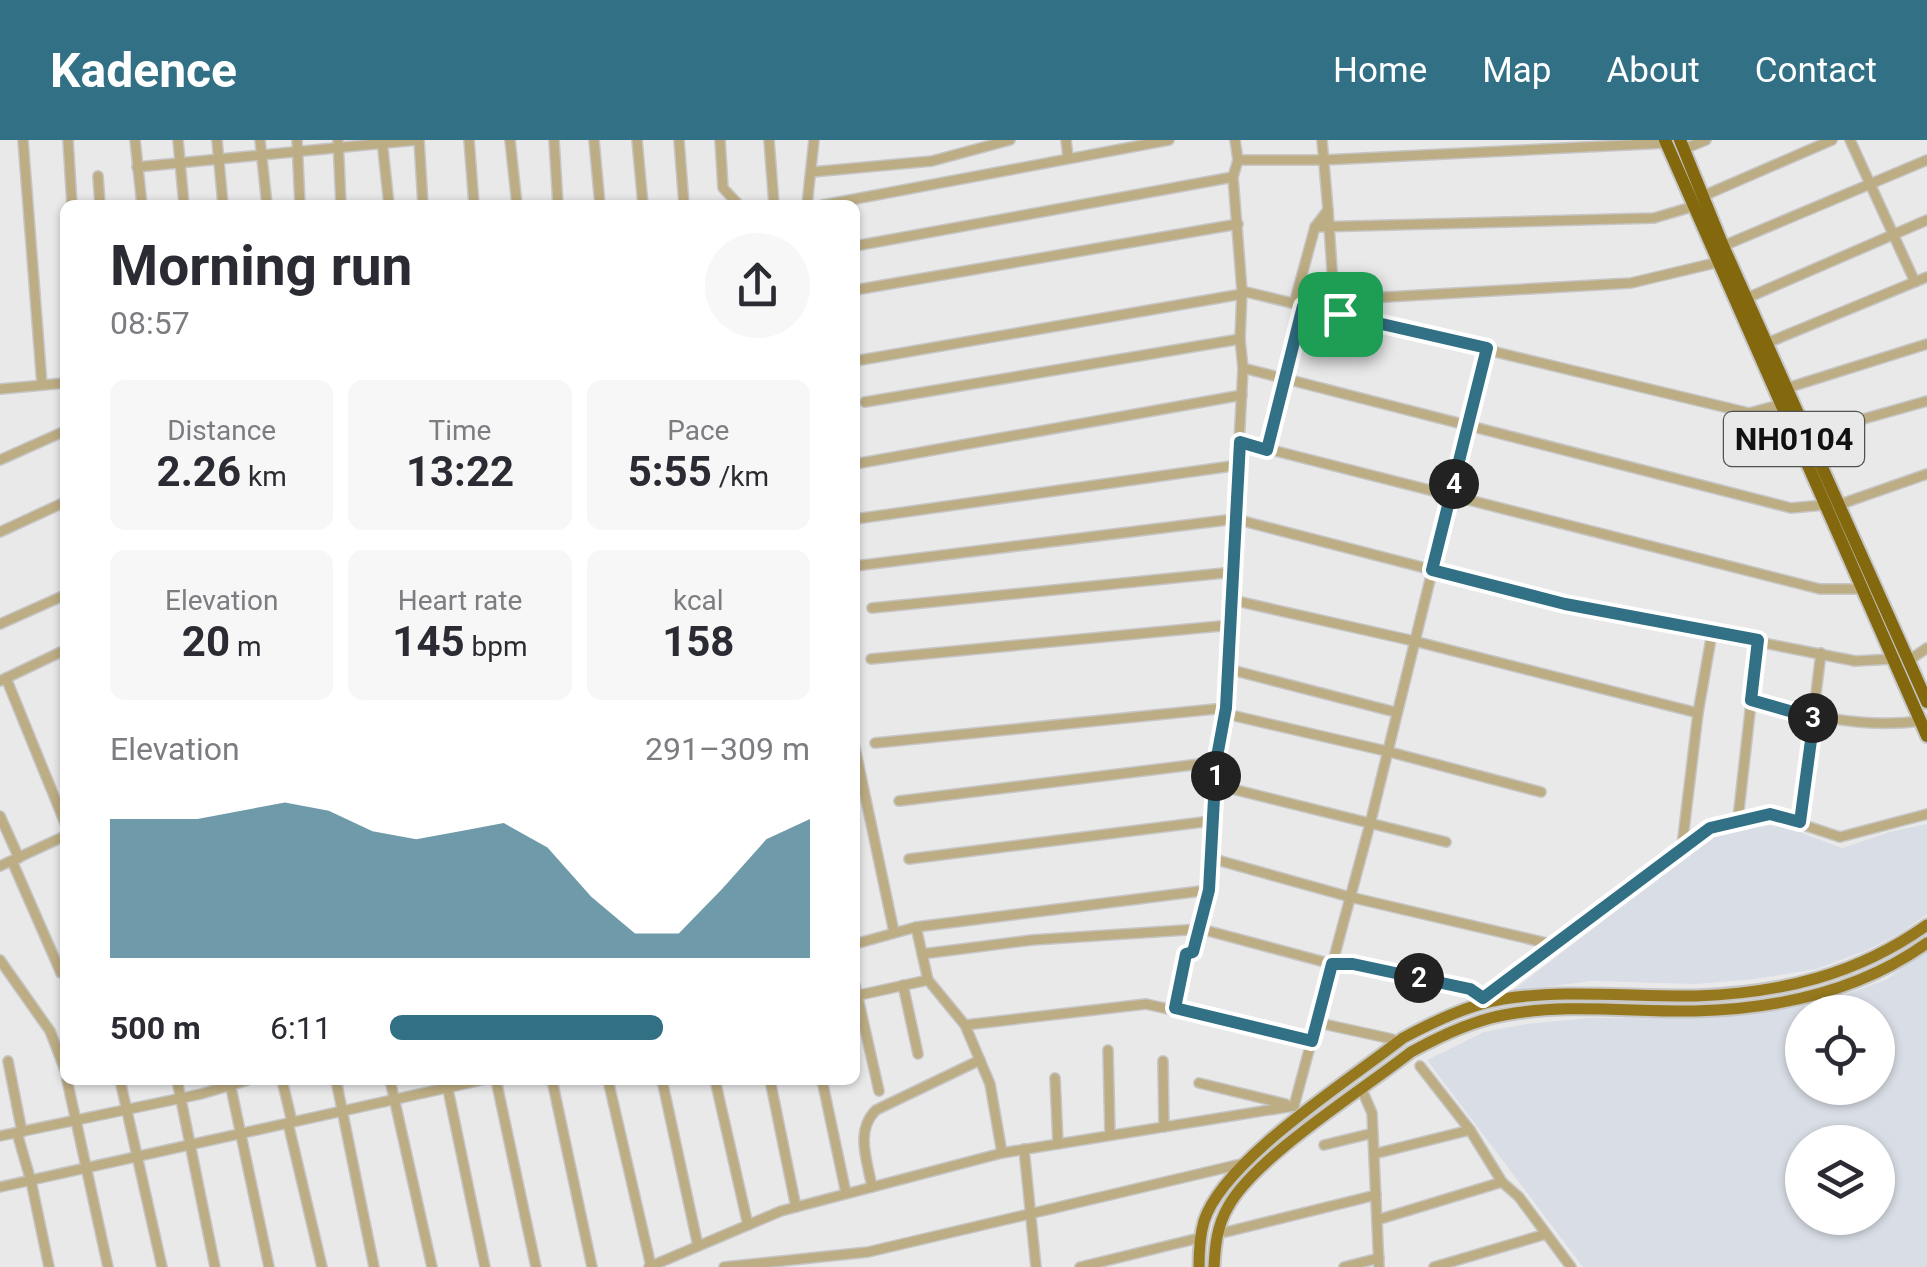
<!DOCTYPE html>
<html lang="en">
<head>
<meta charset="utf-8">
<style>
  body { margin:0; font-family:Roboto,sans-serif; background:#f7f7f7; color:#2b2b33; height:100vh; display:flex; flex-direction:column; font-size:38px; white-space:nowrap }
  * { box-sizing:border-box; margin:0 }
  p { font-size:32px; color:#7c7c81 }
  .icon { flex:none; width:55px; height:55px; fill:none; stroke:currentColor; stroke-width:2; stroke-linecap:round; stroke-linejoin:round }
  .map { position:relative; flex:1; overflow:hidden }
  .panel { position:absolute; left:60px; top:60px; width:800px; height:885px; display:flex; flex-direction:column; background:#fff; border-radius:15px; box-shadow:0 2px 8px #0004 }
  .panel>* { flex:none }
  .fabs { position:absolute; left:1785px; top:855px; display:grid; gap:20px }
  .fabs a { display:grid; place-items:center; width:110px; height:110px; border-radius:50%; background:#fff; box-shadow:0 2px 8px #0004; font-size:50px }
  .pin { position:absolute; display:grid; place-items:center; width:85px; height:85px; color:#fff; margin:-42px; border-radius:20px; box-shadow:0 5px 15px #0006 }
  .km { position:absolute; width:50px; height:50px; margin:-25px; border-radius:50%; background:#222; color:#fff; font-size:28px; line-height:50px; text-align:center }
  .round { display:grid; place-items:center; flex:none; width:105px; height:105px; border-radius:52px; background:#f7f7f7 }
  .head { display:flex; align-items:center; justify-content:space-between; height:170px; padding:0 50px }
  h1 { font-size:55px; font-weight:700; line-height:75px }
  .stats { display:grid; grid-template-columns:repeat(3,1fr); gap:15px; height:170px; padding:10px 50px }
  .stats div { display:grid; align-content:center; border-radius:15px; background:#f7f7f7; text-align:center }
  .stats b { font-size:42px; font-weight:700 }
  .stats small { font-size:28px; font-weight:400 }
  .stats p { font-size:28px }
  .chart { height:280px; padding:20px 50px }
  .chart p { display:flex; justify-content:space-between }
  .chart svg { width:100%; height:180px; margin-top:10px; fill:#327086; opacity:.7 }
  ul { padding:0 50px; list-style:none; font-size:32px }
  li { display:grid; grid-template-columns:160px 120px 1fr; align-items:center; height:75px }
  li i { height:25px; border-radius:12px; background:#327086 }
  header { display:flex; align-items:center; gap:60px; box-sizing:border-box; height:140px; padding:0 50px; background:#327086; color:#fff }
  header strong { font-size:48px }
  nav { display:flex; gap:55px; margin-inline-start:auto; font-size:35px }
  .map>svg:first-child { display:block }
</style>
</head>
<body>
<header>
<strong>Kadence</strong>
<nav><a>Home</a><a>Map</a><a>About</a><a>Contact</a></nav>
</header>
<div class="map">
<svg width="1927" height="1127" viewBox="0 0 1927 1127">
  <rect width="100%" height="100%" fill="#e9e9ea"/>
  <g fill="#d9dde5" fill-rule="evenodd">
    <polygon points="1778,684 1842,708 1890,692 1927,684 1927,774 1899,794 1867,810 1816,829 1755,839 1696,844 1592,841 1512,851 1717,693"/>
    <path d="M1927 809V1127H1583L1427 920 1484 892 1527 884 1589 878 1708 877 1815 865 1886 840ZM1802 872H1878V948H1802ZM1802 1002H1878V1078H1802Z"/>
  </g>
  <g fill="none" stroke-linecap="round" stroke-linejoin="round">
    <g stroke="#c6c6c7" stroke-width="12">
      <g id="minor">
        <polyline points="23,0 42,245"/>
        <polyline points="68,0 72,65"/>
        <polyline points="135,0 142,65"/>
        <polyline points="178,0 184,65"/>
        <polyline points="217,0 223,65"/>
        <polyline points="260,0 267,65"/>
        <polyline points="297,0 300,65"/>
        <polyline points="338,0 341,65"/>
        <polyline points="382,0 389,65"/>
        <polyline points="419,0 423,65"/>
        <polyline points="469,0 474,65"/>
        <polyline points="510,0 517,65"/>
        <polyline points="554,0 558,65"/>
        <polyline points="594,0 600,65"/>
        <polyline points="637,0 643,65"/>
        <polyline points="679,0 684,65"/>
        <polyline points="720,0 723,48 739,65"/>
        <polyline points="769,0 774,65"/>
        <polyline points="1066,0 1068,17"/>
        <polyline points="1235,0 1238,20"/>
        <polyline points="1850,0 1915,142"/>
        <polyline points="1684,9 1706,0"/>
        <polyline points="137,27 417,0"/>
        <polyline points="812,32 932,21 1010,0"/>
        <polyline points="98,36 100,65"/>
        <polyline points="1703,56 1832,0"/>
        <polyline points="807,65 814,0"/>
        <polyline points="823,65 1169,0"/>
        <polyline points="1328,70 1334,160"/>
        <polyline points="1315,87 1654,78 1695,66"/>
        <polyline points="855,106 1233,37"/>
        <polyline points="1723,106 1927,20"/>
        <polyline points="855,150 1238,84"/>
        <polyline points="1242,151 1749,273 1779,265"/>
        <polyline points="1747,158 1927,80"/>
        <polyline points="1294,164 1315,87 1328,70 1322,0"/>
        <polyline points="1340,174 1334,160 1631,143 1719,122"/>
        <polyline points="1767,203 1927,137"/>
        <polyline points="855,221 1242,154"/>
        <polyline points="1243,228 1791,368 1824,365"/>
        <polyline points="1787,248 1927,204"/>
        <polyline points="1,249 65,243"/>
        <polyline points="865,262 1240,199"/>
        <polyline points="1810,294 1927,261"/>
        <polyline points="1240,302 1820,449 1862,449"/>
        <polyline points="1267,309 1303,166"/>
        <polyline points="0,320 65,291"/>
        <polyline points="855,324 1242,255"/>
        <polyline points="1841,364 1927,334"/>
        <polyline points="855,379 1239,325"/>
        <polyline points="0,392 65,362"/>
        <polyline points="855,426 1235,379 1565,464 1855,521 1893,519"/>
        <polyline points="1232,460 1414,501 1698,573"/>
        <polyline points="872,468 1234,432"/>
        <polyline points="0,484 65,455"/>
        <polyline points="871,519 1231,485"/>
        <polyline points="1908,521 1927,508"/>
        <polyline points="1228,529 1395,572"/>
        <polyline points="6,538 65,683"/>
        <polyline points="0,541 65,510"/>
        <path d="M1751 560C1806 575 1863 589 1920 581"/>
        <polyline points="1222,573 1386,611 1541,652"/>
        <polyline points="875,603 1225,568"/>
        <polyline points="855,608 894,792"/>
        <polyline points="1216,645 1446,702"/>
        <polyline points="899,661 1216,622"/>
        <polyline points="0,676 19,718"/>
        <polyline points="1738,679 1758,500"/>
        <polyline points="1800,682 1821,513"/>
        <polyline points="1682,706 1698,573 1712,493"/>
        <polyline points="1210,718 1350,757 1555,805"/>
        <polyline points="909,719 1211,681"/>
        <polyline points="12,721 61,833"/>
        <polyline points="0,726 65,696"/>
        <polyline points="916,787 928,840 965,885 990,944 1002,1013"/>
        <polyline points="855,804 916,787 1209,750"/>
        <polyline points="922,814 1032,800 1201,789 1332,824 1353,824 1470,849 1483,858"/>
        <polyline points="0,820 50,891 65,930"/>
        <polyline points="855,845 879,951"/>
        <polyline points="903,845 918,914"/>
        <polyline points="855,856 928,840"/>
        <polyline points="1484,861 1710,688 1770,674 1840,697 1927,674"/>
        <polyline points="1175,868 1186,814 1193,813 1209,750 1216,622 1225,568 1243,228 1240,199 1242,151 1233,37 1238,20 1323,20 1667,3"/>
        <polyline points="1319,883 1392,899"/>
        <polyline points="965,885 1146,864 1312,901"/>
        <polyline points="1108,910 1110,995"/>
        <polyline points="8,921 22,992"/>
        <polyline points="1163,921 1164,987"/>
        <polyline points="1420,926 1470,990 1502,1042 1519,1057 1571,1127"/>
        <polyline points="1055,938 1058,1004"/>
        <polyline points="67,940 108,1127"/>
        <polyline points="120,940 162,1127"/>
        <polyline points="177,940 215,1127"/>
        <polyline points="282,940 292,982"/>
        <polyline points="336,940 374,1127"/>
        <polyline points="390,940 432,1127"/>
        <polyline points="446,940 485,1127"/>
        <polyline points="496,940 536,1127"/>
        <polyline points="552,940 592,1127"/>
        <polyline points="608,940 651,1126"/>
        <polyline points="662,940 698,1106"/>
        <polyline points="715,940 748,1085"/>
        <polyline points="770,940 796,1067"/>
        <polyline points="822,940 846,1053"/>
        <polyline points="230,943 269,1127"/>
        <polyline points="1199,943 1286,964"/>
        <polyline points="1362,950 1372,973 1379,1127"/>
        <polyline points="1294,966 1370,684 1487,208"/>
        <polyline points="288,983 322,1127"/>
        <polyline points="17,993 31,1041 49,1127"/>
        <polyline points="0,996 201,954 248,940"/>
        <polyline points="1324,1005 1373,993"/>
        <polyline points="1024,1009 1036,1127"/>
        <polyline points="1374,1014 1470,990"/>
        <polyline points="0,1047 482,940"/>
        <path d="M872 1047C867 1020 855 991 876 970L980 920"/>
        <polyline points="1377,1080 1502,1042"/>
        <polyline points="1226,1092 1376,1055"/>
        <polyline points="649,1127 781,1071 1002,1013 1294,966"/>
        <polyline points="724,1127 868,1112 1241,1024"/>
        <polyline points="1080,1127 1195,1099"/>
        <polyline points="1344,1127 1379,1118"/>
        <polyline points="1434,1127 1546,1094"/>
      </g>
    </g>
    <g stroke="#c6c6c7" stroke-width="15">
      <g id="major">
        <path d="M1199 1127C1199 1112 1200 1095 1204 1081 1224 1019 1350 940 1403 898 1435 881 1468 865 1503 859 1566 849 1632 857 1696 856 1781 853 1857 835 1927 785"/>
        <path d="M1214 1127C1215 1106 1217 1086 1228 1067 1256 1016 1363 950 1411 912 1440 896 1471 881 1504 875 1566 863 1632 872 1695 871 1776 869 1860 851 1927 803"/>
      </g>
    </g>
    <g stroke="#c6c6c7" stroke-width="16">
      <g id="highway">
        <polyline points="1665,0 1927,596"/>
        <polyline points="1680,0 1723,106 1927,562"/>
      </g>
    </g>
    <use href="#minor" stroke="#bdad84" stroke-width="9"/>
    <use href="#major" stroke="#96791e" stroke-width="11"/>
    <use href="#highway" stroke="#83680e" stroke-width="12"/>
  </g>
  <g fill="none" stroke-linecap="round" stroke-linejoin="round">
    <g stroke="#fff" stroke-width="20">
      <polygon id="route" points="1303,166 1487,208 1432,430 1565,464 1758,500 1751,560 1814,578 1800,682 1770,674 1710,688 1483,858 1470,849 1353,824 1332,824 1312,901 1175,868 1186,814 1193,812 1209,750 1216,622 1226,568 1240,302 1267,310"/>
    </g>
    <use href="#route" stroke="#327086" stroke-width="12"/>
  </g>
  <g text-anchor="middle" stroke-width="8" stroke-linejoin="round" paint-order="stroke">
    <rect fill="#e9e9ea" stroke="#525252" stroke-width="2.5" x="1724" y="272" width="140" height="54" rx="8"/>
    <g font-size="32" font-weight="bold" fill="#111">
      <text x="1794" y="310">NH0104</text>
    </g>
  </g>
</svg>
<div class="fabs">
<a><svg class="icon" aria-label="locate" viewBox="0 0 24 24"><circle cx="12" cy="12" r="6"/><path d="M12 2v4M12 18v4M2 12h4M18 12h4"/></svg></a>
<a><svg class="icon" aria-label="layers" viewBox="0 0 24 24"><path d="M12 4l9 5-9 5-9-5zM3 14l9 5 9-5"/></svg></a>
</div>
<div class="pin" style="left:1340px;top:174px;background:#1e9e55"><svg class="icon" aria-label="arrive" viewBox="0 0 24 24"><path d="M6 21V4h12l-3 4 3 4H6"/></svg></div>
<b class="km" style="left:1216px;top:636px">1</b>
<b class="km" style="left:1419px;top:838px">2</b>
<b class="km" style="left:1813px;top:578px">3</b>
<b class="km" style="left:1454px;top:344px">4</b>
<section class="panel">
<div class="head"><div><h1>Morning run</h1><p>08:57</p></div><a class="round"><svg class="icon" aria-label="share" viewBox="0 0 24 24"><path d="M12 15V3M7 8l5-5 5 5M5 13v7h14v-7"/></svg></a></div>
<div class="stats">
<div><p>Distance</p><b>2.26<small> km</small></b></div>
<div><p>Time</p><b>13:22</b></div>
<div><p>Pace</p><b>5:55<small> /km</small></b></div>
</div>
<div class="stats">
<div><p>Elevation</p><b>20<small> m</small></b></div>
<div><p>Heart rate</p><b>145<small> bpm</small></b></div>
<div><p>kcal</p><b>158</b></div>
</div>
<div class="chart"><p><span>Elevation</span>291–309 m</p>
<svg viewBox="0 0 160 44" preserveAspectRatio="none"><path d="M0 44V10L10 10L20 10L30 8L40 6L50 8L60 13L70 15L80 13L90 11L100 17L110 29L120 38L130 38L140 27L150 15L160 10V44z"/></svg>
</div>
<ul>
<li><b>500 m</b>6:11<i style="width:65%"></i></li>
</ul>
</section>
</div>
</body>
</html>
